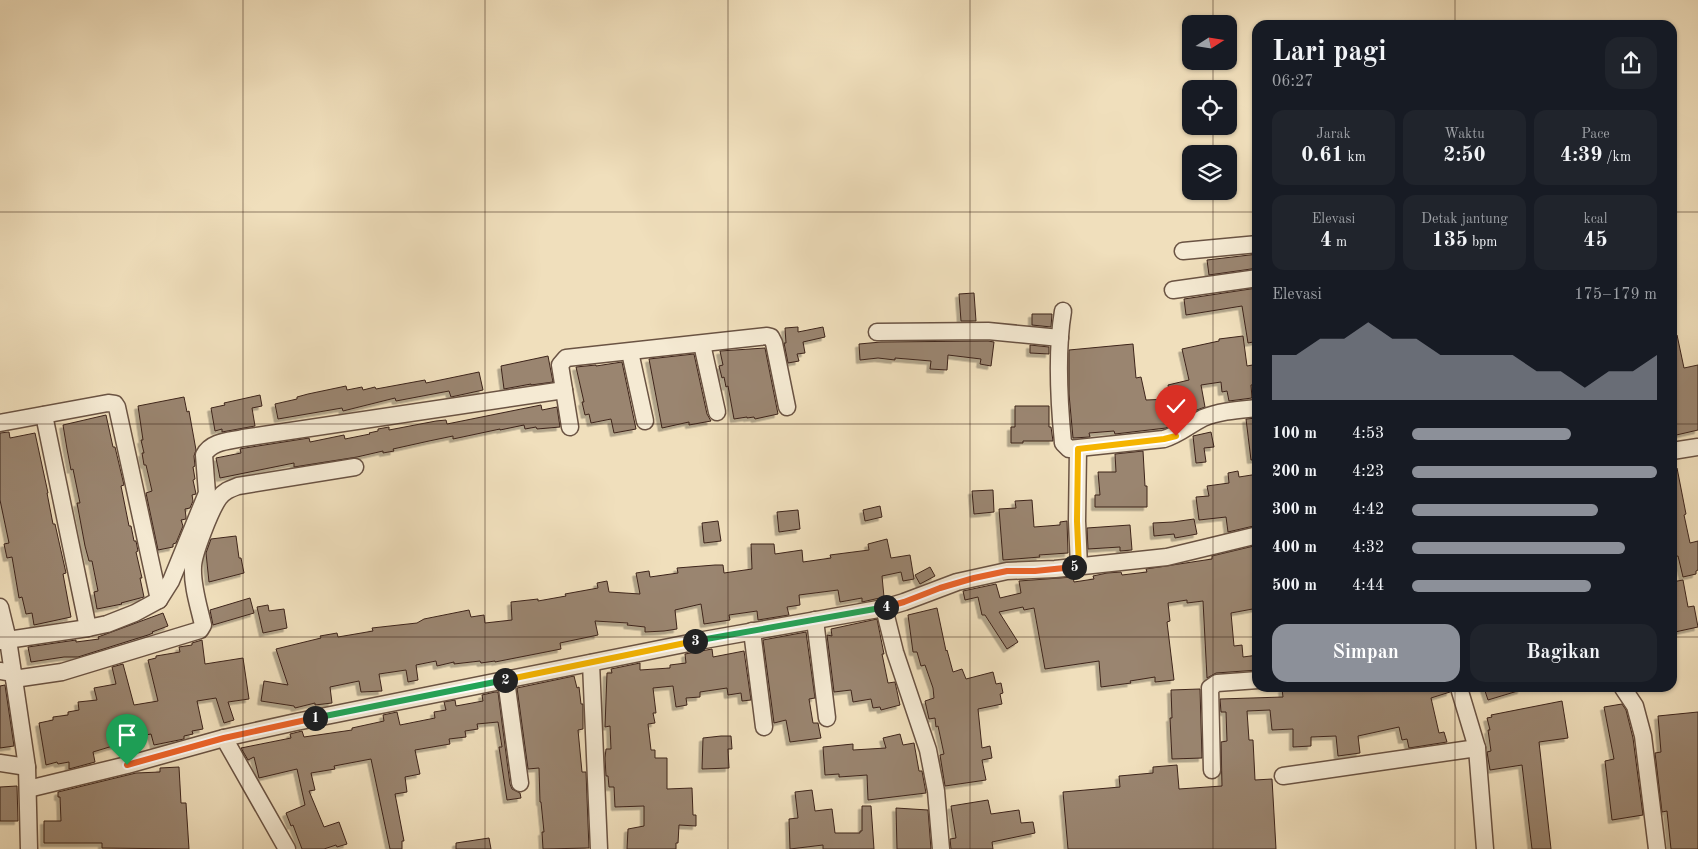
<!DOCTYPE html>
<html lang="id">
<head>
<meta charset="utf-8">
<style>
  body { margin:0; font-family:"Old Standard TT",serif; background:#20242c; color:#f1f3f6; height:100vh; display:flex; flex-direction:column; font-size:19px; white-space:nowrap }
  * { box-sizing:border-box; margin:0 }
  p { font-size:16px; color:#9ea1a6 }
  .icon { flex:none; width:28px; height:28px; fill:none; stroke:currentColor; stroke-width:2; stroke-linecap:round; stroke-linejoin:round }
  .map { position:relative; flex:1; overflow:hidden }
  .drawer { position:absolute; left:1252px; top:20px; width:425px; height:672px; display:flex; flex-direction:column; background:#171b24; border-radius:15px; box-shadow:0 1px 4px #0004 }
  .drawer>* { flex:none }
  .needle { width:32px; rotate:78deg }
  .fabs { position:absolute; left:1182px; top:15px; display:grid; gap:10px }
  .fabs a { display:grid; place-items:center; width:55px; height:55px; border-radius:10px; background:#171b24; box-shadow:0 1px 4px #0004; font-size:25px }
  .pin { position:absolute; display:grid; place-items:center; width:42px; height:42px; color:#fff; margin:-51px -21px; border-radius:50% 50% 50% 0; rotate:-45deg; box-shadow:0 0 5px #0007 }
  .pin .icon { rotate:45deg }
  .km { position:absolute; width:25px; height:25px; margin:-12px; border-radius:50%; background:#222; color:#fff; font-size:14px; line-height:25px; text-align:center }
  .round { display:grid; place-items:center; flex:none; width:52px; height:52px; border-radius:15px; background:#20242c }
  .overview { display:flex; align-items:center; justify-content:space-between; height:85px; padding:0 20px }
  h1 { font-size:28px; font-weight:800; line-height:38px }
  .figures { display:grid; grid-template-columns:repeat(3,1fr); gap:8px; height:85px; padding:5px 20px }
  .figures div { display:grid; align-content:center; border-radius:12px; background:#20242c; text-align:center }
  .figures b { font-size:21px; font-weight:800 }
  .figures small { font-size:14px; font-weight:400 }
  .figures p { font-size:14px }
  .chart { height:140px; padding:10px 20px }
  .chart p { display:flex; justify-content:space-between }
  .chart svg { width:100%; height:90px; margin-top:5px; fill:#8c9099; opacity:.7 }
  .cta { display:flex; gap:10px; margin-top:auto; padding:10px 20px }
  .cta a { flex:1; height:58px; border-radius:15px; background:#8c9099; color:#fff; font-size:20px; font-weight:800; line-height:58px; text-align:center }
  .cta a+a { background:#20242c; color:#f1f3f6 }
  ul { padding:0 20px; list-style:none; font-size:16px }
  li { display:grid; grid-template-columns:80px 60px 1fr; align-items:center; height:38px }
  li i { height:12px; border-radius:6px; background:#8c9099 }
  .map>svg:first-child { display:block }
</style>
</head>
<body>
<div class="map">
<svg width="1698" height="849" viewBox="0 0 1698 849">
  <defs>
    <filter id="shadow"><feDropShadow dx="-3.5" dy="3.5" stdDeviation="0" flood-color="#0004"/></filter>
  </defs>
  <rect width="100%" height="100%" fill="#f0dfbc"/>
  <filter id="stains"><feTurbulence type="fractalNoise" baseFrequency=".004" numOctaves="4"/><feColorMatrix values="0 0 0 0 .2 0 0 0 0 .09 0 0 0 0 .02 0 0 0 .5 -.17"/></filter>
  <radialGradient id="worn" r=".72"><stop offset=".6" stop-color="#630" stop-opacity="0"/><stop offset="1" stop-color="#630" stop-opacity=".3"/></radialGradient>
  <g fill="#9a856f" stroke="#3d241b" filter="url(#shadow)">
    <polygon points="1258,254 1258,268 1209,275 1207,260"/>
    <polygon points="1257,288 1258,304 1255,305 1258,321 1258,341 1248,343 1242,306 1186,315 1184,299"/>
    <polygon points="974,293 976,321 961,321 959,294"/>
    <polygon points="1032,314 1052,314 1051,327 1032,325"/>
    <polygon points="798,327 798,332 823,327 825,337 803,342 805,353 797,354 799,361 788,363 784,343 786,343 785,328"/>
    <polygon points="1672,335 1677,335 1684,368 1698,365 1698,430 1672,436"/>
    <polygon points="1243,336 1247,366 1258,364 1258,384 1251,385 1252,398 1229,401 1227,391 1222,392 1221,382 1201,385 1205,407 1194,411 1194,408 1170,413 1171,425 1166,428 1115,434 1114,431 1089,433 1090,437 1073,438 1069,394 1069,350 1133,344 1136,378 1141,377 1146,400 1171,399 1168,385 1189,380 1182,349 1219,341 1219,339"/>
    <polygon points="988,341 994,342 991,366 980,364 981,359 948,355 947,370 930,369 931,361 895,358 895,360 878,358 860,360 859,344 881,342"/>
    <polygon points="1030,345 1049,347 1049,354 1030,353"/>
    <polygon points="765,348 778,414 755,419 754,417 747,418 747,417 734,419 728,386 726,387 724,377 722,378 719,366 723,365 720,351"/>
    <polygon points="694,354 707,414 711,421 689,425 689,422 662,428 649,359"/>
    <polygon points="548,356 553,382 531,385 531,384 504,389 501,366"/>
    <polygon points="622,362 636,429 614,433 611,419 591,423 589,414 585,415 582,402 584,402 576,367 596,365 596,366"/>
    <polygon points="479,372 483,390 451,397 449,391 396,401 395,398 343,411 342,408 278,419 275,404 297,399 297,397 308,394 346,386 347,390 362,387 363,390 375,387 376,389 425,380 426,383"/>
    <polygon points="260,395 262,406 252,408 255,426 222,432 222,429 215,431 211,408 225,405 224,403"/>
    <polygon points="184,397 187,412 189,411 196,450 194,456 195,466 193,467 195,479 193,480 196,494 192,495 193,501 190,508 185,509 186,517 186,519 181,520 183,526 176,543 173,544 173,547 158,550 146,493 152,491 146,465 144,465 142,453 144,453 141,440 143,440 138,406"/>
    <polygon points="541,405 542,410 557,407 560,427 537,429 536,427 525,429 524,425 500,430 500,429 453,439 453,436 429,441 393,449 394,451 383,453 383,451 357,457 294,467 294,463 220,478 216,458 241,453 240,449 245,448 309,438 310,442 344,435 345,439 370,434 369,433 378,431 378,429 389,427 389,430 436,421 446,420 447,424"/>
    <polygon points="1015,406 1049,406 1049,427 1051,427 1053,441 1023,441 1023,443 1011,443 1011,427 1015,427"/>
    <polygon points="106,415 113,447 115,447 124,485 121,486 129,526 131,526 134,541 136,541 138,551 136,552 142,578 140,578 144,597 121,603 122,604 97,609 94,592 98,591 92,561 89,561 85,546 77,503 80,503 73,469 71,470 67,449 63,425"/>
    <polygon points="1257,418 1258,459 1251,460 1246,419"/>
    <polygon points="9,432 10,438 35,433 48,493 47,493 53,524 55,524 66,573 63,574 71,617 34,625 32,613 26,614 22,597 19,598 12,557 7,558 4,544 9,543 0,500 0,433"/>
    <polygon points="1211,432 1214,447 1204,448 1206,462 1196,463 1193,436"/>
    <polygon points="1143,451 1145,486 1147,486 1147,507 1095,507 1095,495 1100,495 1098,472 1116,472 1115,454"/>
    <polygon points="1677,468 1686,514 1684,515 1690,543 1698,541 1698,570 1696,571 1696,574 1683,577 1678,556 1672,557 1672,469"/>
    <polygon points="1238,471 1239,477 1258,474 1258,525 1228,532 1226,517 1199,520 1196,497 1209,496 1207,486 1229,483 1228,473"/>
    <polygon points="993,490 994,512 974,514 972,491"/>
    <polygon points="1032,500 1034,527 1060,525 1060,522 1067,521 1068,553 1039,555 1040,557 1003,560 999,509 1016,508 1015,501"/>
    <polygon points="880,506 882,517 865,521 863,510"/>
    <polygon points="798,510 800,529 779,532 777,512"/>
    <polygon points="1194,519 1197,534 1175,538 1174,534 1154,536 1153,523 1173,522"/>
    <polygon points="718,521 721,541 704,543 702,523"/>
    <polygon points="1130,525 1132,550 1120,551 1120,547 1088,549 1087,528"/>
    <polygon points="236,536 239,558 241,558 244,573 209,582 206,553 211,539"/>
    <polygon points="887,539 891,558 910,555 914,579 903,581 901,572 882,576 884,597 862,602 862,598 840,602 838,590 799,595 800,605 787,607 789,615 758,620 757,611 729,615 730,620 704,624 701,604 675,610 677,629 664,631 645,632 645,627 627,625 628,623 595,621 598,635 560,643 561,649 495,662 495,661 481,663 480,661 454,664 454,662 437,666 436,661 416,665 418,680 408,682 406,670 379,674 382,691 361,692 359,681 330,687 332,703 315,705 315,703 295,708 294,706 261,701 264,681 288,685 276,649 321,638 320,636 337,633 338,637 373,631 372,628 417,623 424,619 469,610 471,617 484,615 485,623 512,620 511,602 538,599 538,601 566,596 565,594 598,588 597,583 607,581 609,592 640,594 636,573 649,571 650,577 678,573 677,568 715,565 723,565 724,573 752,569 751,544 774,544 775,554 802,550 803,562 831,558 830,555 869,550 868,544"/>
    <polygon points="1258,545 1258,608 1231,613 1234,646 1242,645 1243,657 1258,655 1258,670 1216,673 1207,678 1203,601 1187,603 1187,600 1168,603 1170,621 1167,622 1174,680 1155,682 1155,677 1130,681 1131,683 1101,687 1099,661 1045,669 1034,608 1024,610 1023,607 999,612 1018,642 1007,649 985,615 982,615 978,597 965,600 963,591 996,584 1000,598 1021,593 1019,581 1073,577 1074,582 1094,579 1093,576 1107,573 1121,572 1122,575 1147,572 1146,569 1212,559 1212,556"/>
    <polygon points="930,567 935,576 920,584 915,575"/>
    <polygon points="1683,580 1688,607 1694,606 1698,627 1675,632 1672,619 1672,582"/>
    <polygon points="250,598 254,613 213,625 210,610"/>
    <polygon points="268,605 269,611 284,609 287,628 263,633 257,607"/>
    <polygon points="937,608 946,651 947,650 953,672 962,669 966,679 993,672 996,684 1001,683 1003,693 1000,694 1002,704 978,709 982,748 990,746 992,758 982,760 986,780 945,786 940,755 944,754 938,726 936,727 935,718 929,719 925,701 934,698 933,688 925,665 921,666 917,652 913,652 908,615"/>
    <polygon points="163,613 168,626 152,632 153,633 148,635 78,657 64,657 31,662 28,647 76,640 76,642 99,639 98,637"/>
    <polygon points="877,619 884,654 882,654 888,683 895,682 900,705 881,710 880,707 873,708 871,699 853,702 851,690 834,692 827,635 832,636 831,629"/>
    <polygon points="806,632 815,698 809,699 813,723 818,723 821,738 790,742 786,720 774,723 763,640"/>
    <polygon points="202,640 205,664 243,658 249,699 228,702 234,720 224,723 216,698 197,701 203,729 192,731 193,734 184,736 184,739 154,745 151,734 146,735 144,726 113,735 116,745 93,752 95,762 69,769 69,762 58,764 57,762 46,765 39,723 53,720 53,717 68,715 68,712 79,710 78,702 97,700 94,688 116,684 112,667 123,664 134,705 158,701 148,660 156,658 156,656 180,652 179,647 192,645 192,643"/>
    <polygon points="712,649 713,657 744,651 751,700 742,701 741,693 728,695 727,688 700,692 700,697 686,698 687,705 676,707 673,686 653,688 656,713 653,713 655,723 648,724 651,750 655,750 655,758 667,758 667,789 692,788 693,815 696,815 696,826 679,825 678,843 676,843 676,849 627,849 628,829 644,826 644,806 615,807 614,787 609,787 608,776 606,776 605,758 606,749 611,749 610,726 605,727 607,673 612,673 611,669 640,663 640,670 670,668 670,665 686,663 685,654"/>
    <polygon points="574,676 577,688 579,687 581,704 583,704 583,729 578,730 582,772 586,772 589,848 543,849 542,832 544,832 541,802 540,802 539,768 528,769 517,688"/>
    <polygon points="5,685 14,746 0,748 0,686"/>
    <polygon points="1295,688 1449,688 1450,692 1431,698 1439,733 1444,732 1447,742 1409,748 1407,739 1402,740 1399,727 1358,736 1360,753 1338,756 1336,736 1311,737 1311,746 1293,747 1293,729 1272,730 1270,710 1247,711 1249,740 1253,740 1255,780 1272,779 1276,849 1068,849 1063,792 1120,787 1119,776 1153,773 1153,767 1177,765 1179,789 1222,786 1221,742 1227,741 1226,712 1221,712 1220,699 1283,697 1282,689"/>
    <polygon points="1484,688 1521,688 1521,690 1488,700"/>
    <polygon points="1200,689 1202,758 1172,759 1170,718 1172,718 1171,690"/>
    <polygon points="495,692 498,692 510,784 512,789 520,793 521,798 507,800 499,747 502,747 498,722 477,724 478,729 465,731 466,737 449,739 450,744 415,750 420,774 405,777 407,792 395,794 404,841 402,841 402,849 390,849 371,759 334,766 335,769 311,773 315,790 309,791 324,827 339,822 347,844 337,847 336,845 324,849 302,849 293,825 291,826 286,813 305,805 297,769 259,778 254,757 248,760 241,748 291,738 290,734 302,731 304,737 352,730 352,728 384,721 383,715 397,712 400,725 435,718 434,712 446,710 444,702 455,700 456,706 483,701 482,695"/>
    <polygon points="1562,701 1568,738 1539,742 1551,849 1532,849 1522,765 1490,770 1487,752 1491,751 1488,730 1490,730 1487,718 1492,717 1491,715"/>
    <polygon points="1622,704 1626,710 1633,738 1643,815 1612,820 1605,761 1614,759 1604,707"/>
    <polygon points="1698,712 1698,849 1671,849 1667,811 1662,812 1655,753 1661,752 1658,716"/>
    <polygon points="900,734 903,745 914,743 919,771 922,771 926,793 868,800 867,775 839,777 839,774 825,775 823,747 853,744 853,750 886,748 883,738"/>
    <polygon points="721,736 731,736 732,749 728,749 729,768 702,769 703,738"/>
    <polygon points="179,767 181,803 186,803 189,849 102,848 102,843 44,843 44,821 61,821 60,797 58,797 58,792 136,773 160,772 160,768"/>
    <polygon points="17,786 18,821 0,821 0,787"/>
    <polygon points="812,790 815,811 832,809 835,833 860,833 860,831 862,831 862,806 871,806 874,849 823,849 823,845 790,849 789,819 798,818 795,792"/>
    <polygon points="988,800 991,814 1019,810 1021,823 1033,822 1035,833 992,842 993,849 951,849 950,839 956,838 951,806"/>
    <polygon points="896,808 928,810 931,849 897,849"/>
    <polygon points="489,838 491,849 456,849 456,843"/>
  </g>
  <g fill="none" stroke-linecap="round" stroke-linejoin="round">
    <g stroke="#6a5343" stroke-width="19">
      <g id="minor">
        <polyline points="1183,251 1258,244"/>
        <polyline points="1173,290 1258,278"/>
        <path d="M1063 311C1056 352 1059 402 1063 443L1069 449 1164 439C1180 434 1189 425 1203 418 1220 411 1239 410 1258 408"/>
        <polyline points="877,332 988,331 1060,338"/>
        <polyline points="702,344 717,412"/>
        <polyline points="630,352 645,421"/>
        <polyline points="44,415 88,628"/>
        <polyline points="0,423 108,403 115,404 117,407 159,600"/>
        <polyline points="570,427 560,365 566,358 767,336 771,337 774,343 787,407"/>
        <polyline points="1078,449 1077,521 1079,567"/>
        <polyline points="1672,451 1698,447"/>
        <polyline points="0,607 8,640 13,673"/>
        <polyline points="884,608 895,652 928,750 936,791 941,849"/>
        <polyline points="815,620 827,718"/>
        <polyline points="752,631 764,727"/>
        <path d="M0 641 88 628 107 624 135 613 159 600 171 581 207 493 204 455C211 441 230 441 243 438L564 390"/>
        <polyline points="591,663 599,849"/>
        <polyline points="0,671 13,673 14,679 27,767 29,849"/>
        <path d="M14 679 62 672 200 630 203 625C199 607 192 586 193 567 193 554 211 509 219 498 224 491 230 489 238 486L355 467"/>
        <polyline points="506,680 520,783"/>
        <polyline points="1459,688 1477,748 1485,849"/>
        <polyline points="1623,688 1635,706 1643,736 1657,849"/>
        <polyline points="224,738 287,849"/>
        <polyline points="0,763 27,767"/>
        <polyline points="1212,770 1210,688 1217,683 1258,680"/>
        <polyline points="1283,776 1477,748"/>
        <polyline points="28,789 127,765 224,738 296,722 704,640 884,608 904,602 957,582 1007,571 1055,569 1167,557 1258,535"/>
      </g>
    </g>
    <use href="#minor" stroke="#f5ead3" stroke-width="16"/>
  </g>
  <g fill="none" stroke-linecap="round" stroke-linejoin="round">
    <g stroke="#fff" stroke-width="10">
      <polyline id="split-1" points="127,765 224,738 315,718"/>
    </g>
    <g stroke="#fff" stroke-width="10">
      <polyline id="split-2" points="315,718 505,680"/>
    </g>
    <g stroke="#fff" stroke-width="10">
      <polyline id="split-3" points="505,680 695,641"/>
    </g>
    <g stroke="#fff" stroke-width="10">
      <polyline id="split-4" points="695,641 886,607"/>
    </g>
    <g stroke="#fff" stroke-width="10">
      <polyline id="split-5" points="886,607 904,602 940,588 974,578 1007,571 1035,571 1074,567"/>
    </g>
    <g stroke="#fff" stroke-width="10">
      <polyline id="split-6" points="1074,567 1079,567 1077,521 1078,449 1164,439 1176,436"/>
    </g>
    <use href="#split-1" stroke="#f0652b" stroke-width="6"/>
    <use href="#split-2" stroke="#22a559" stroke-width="6"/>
    <use href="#split-3" stroke="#f5b400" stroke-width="6"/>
    <use href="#split-4" stroke="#22a559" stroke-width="6"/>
    <use href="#split-5" stroke="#f0652b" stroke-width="6"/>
    <use href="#split-6" stroke="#f5b400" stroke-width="6"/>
  </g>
  <path fill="none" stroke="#3d241b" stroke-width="1" stroke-opacity="0.55" d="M243 0V849M485 0V849M728 0V849M970 0V849M1213 0V24M1455 0V25M1213 61V89M1213 126V154M1213 191V849M0 212H1258M1672 212H1698M0 424H1258M1672 424H1698M0 637H1258M1672 637H1698M1455 688V849"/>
  <rect width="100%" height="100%" filter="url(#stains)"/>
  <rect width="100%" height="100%" fill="url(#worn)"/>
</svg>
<div class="fabs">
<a><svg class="needle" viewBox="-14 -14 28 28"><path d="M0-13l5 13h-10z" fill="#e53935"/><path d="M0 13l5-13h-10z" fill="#9ea1a6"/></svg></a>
<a><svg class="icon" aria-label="locate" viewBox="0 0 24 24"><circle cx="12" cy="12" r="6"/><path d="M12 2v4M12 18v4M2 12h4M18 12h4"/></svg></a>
<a><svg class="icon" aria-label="layers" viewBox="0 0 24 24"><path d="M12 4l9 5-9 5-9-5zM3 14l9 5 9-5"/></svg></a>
</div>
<div class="pin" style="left:127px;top:765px;background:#1e9e55"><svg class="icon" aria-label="arrive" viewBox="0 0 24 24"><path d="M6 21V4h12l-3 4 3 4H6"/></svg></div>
<div class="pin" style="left:1176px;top:436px;background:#d93025"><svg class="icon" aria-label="check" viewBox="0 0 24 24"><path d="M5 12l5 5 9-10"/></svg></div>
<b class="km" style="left:315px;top:718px">1</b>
<b class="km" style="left:505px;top:680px">2</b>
<b class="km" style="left:695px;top:641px">3</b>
<b class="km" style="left:886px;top:607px">4</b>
<b class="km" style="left:1074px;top:567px">5</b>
<section class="drawer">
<div class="overview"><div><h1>Lari pagi</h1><p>06:27</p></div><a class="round"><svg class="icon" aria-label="share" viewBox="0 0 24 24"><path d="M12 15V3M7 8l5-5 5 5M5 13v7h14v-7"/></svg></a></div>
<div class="figures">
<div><p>Jarak</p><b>0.61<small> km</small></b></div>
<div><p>Waktu</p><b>2:50</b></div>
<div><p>Pace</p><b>4:39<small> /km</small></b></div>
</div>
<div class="figures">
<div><p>Elevasi</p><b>4<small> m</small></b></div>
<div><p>Detak jantung</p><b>135<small> bpm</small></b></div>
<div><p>kcal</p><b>45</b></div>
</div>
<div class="chart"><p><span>Elevasi</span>175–179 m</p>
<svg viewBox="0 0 160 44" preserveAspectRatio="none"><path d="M0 44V22L10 22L20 14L30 14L40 6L50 14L60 14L70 22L80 22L90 22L100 22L110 30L120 30L130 38L140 30L150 30L160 22V44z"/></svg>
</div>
<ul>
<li><b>100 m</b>4:53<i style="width:65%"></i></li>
<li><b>200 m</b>4:23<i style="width:100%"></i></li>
<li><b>300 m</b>4:42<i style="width:76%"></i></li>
<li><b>400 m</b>4:32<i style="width:87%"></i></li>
<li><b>500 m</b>4:44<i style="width:73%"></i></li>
</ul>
<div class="cta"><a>Simpan</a><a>Bagikan</a></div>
</section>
</div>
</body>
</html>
